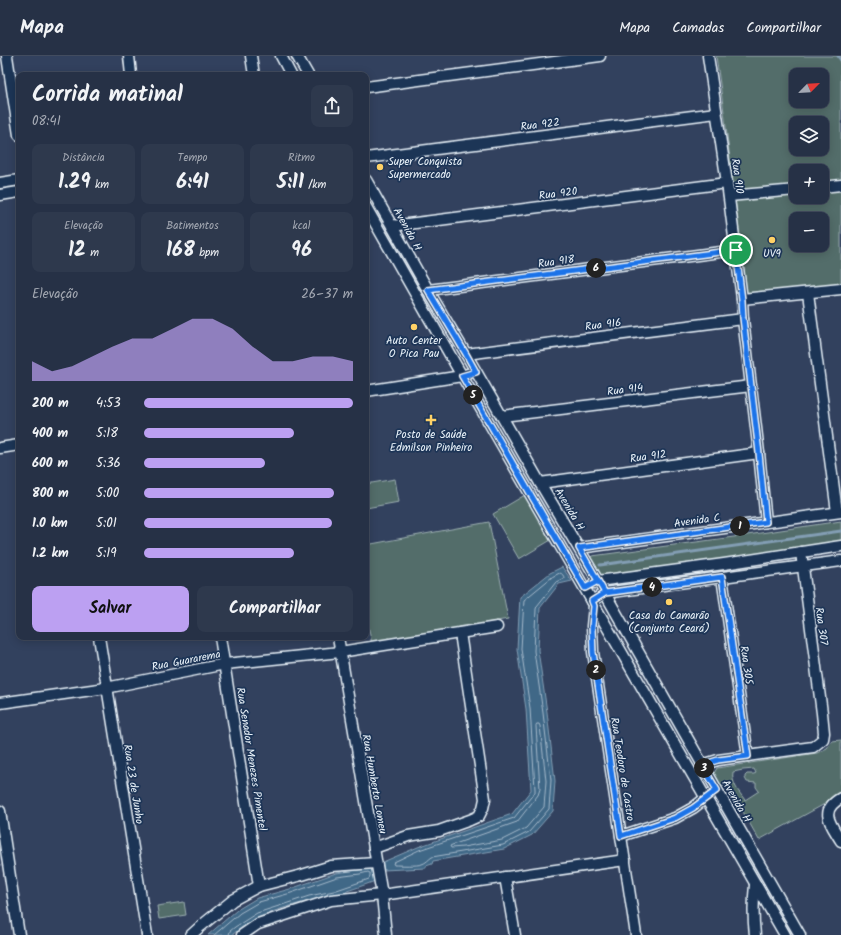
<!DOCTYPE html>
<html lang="pt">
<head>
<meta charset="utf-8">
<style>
  body { margin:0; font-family:Kalam,sans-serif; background:#2e394d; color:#f1f3f6; height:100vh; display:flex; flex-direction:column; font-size:15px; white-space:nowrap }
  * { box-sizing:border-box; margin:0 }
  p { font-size:13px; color:#a4a9b3 }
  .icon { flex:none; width:22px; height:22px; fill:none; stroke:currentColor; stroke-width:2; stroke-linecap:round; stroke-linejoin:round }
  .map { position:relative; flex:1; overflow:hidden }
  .details { position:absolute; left:16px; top:16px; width:353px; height:568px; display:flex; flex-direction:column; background:#263146; border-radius:8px; box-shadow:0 2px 10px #0003,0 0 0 1px #424c5f }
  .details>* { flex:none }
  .needle { width:26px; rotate:66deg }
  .tools { position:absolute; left:789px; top:12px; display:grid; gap:8px }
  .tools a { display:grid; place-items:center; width:40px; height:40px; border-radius:8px; background:#263146; box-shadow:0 2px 10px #0003,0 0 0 1px #424c5f; font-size:20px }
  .pin { position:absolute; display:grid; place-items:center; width:34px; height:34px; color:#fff; margin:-17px; border:2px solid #fff; border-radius:50%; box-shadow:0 1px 4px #0007 }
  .km { position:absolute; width:20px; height:20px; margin:-10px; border-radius:50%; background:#222; color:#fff; font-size:11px; line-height:20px; text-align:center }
  .round { display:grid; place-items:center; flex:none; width:42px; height:42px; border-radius:8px; background:#2e394d }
  .head { display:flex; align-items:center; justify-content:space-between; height:68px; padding:0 16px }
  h1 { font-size:22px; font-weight:600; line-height:30px }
  .metrics { display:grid; grid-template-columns:repeat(3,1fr); gap:6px; height:68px; padding:4px 16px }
  .metrics div { display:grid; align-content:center; border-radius:8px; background:#2e394d; text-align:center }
  .metrics b { font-size:20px; font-weight:600 }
  .metrics small { font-size:11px; font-weight:400 }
  .metrics p { font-size:11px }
  .chart { height:112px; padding:8px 16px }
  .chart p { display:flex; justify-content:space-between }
  .chart svg { width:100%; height:72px; margin-top:4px; fill:#bca0f2; opacity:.7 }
  .action { display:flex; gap:8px; margin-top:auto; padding:8px 16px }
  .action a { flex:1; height:46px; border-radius:8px; background:#bca0f2; color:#111; font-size:16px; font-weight:600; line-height:46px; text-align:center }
  .action a+a { background:#2e394d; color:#f1f3f6 }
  ul { padding:0 16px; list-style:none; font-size:13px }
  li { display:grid; grid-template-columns:64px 48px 1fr; align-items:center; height:30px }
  li i { height:10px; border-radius:5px; background:#bca0f2 }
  header { display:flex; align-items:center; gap:24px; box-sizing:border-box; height:56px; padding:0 20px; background:#263146; border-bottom:1px solid #424c5f }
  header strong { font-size:19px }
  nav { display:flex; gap:22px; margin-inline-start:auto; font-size:14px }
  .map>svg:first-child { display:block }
</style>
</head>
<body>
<header>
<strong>Mapa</strong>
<nav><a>Mapa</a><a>Camadas</a><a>Compartilhar</a></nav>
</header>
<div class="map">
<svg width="841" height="879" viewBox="0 0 841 879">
  <rect width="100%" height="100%" fill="#32415e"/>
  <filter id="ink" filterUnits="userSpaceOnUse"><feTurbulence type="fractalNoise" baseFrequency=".025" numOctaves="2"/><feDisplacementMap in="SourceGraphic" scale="8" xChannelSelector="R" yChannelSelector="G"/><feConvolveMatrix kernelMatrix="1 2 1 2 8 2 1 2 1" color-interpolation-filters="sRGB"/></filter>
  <g filter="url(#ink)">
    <g fill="#526d6a" stroke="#9dafb1" fill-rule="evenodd">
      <path d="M716 0H841V228L747 240 725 63ZM796 19H822V45H796ZM796 67H822V93H796ZM796 115H822V141H796ZM796 163H822V189H796Z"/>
      <polygon points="395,423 399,446 366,452 366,428"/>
      <polygon points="525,439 551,484 519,503 493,458"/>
      <polygon points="841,465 841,487 737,502 599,520 589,503 592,500 734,481"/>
      <polygon points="489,466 508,563 372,588 366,559 366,489"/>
      <path d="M841 684V739L759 784 728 729 719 730 713 719 717 712 817 697 827 692 832 685ZM754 713 756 717 754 718H747L745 720V722L747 726 756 727V731L759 735 745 744C739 736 731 727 733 716L743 714Z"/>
      <polygon points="184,846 186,859 159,863 157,850"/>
    </g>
    <g fill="#406787" stroke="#839eb4">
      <polygon points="562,511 572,525 559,528 540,552 538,594 547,656 555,725 553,755 532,779 504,793 433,805 432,808 426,810 426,812 383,814 383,806 418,791 512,758 531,734 526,653 517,593 520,541 550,517"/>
      <path d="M373 810 375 825C362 830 348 835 334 839 299 848 260 854 232 879H208L237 854 257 842 290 833 336 817 359 814Z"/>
    </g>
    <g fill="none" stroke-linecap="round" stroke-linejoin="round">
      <g stroke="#a5bacb" stroke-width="1">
        <path d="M560 517C562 517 564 520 564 522L556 526 537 550 536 553 534 595 543 657 551 724 549 753 529 776 503 789 432 801C429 803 426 807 422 808 418 810 399 809 394 809L393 807 394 806 419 794 514 762 535 736V733L530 652 521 593 524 544 552 521Z"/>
        <polygon points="537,668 539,668 540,670 546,725 544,751 526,772 502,784 463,791 451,792 450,790 452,789 517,766 538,739 540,733 536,670"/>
        <polyline points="214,879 240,857 259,846 291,837 337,821 360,818 368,816 370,817 370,821 369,823 334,835 309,840 282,849 257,857 235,871 230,875 229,879"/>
      </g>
      <g stroke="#839eb4" stroke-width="3">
        <polyline points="838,0 841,4"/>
        <polyline points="600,509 841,475"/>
      </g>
      <g stroke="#e8f1f8" stroke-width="13">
        <g id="minor">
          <polyline points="7,0 19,79"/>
          <polyline points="129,0 131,19"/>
          <polyline points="251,0 254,19"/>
          <polyline points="281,0 291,19"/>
          <polyline points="297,0 308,19"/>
          <polyline points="708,0 727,127 742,243 743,263 759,397 766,466"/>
          <polyline points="366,31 600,0"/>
          <polyline points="366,102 716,57"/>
          <polyline points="366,124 428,234 466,298 540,427 598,525 717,734 800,879"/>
          <polyline points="0,127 19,124"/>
          <polyline points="822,131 841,129"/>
          <polyline points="0,139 19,136"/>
          <polyline points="729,140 796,134"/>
          <polyline points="366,151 462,320 785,879"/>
          <polyline points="392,170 727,127"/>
          <polyline points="428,234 736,194"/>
          <polyline points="808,237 837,456"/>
          <polyline points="742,243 841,233"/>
          <polyline points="466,298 743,263"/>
          <polyline points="366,335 462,320 468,318"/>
          <polyline points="502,360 751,330"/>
          <polyline points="0,392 19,389"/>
          <polyline points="540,427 759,397"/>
          <polyline points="579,492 841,456"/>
          <polyline points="722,521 748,700"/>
          <polyline points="594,527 598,525 724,508 841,490"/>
          <polyline points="592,545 605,537 841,505"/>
          <polyline points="594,550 592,570 593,596 636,879"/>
          <polyline points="99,581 147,879"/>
          <polyline points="220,581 259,830"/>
          <polyline points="338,581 382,839 386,879"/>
          <polyline points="0,647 106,632 225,608 340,596 497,571"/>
          <polyline points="702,709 718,704 813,691 823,683 824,677 822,657 801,496"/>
          <path d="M841 742C818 755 831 768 841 785"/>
          <polyline points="0,755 19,879"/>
          <polyline points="621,780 675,762 693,752 711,738"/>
          <polyline points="374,792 408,780 439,775 470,764 479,760 483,752 485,743 460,577"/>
          <polyline points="505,821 515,879"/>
          <path d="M755 829C753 846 753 862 755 879"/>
          <polyline points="191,879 201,870 233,844 259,830 302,819 331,810 376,807"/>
          <polyline points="242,879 258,868 331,844 382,839 625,804"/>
        </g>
      </g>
      <use href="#minor" stroke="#1d3557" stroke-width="10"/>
    </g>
  </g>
  <g fill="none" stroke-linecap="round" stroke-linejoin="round" filter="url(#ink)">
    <g stroke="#fff" stroke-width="8">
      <polyline id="route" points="736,194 742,244 743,262 759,397 766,466 579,492 605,537 592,545 594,550 592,570 593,596 621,780 675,762 693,752 717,734 702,709 718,704 748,700 722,521 605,537 598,525 585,532 462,320 476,316 466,298 428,234 736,194"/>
    </g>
    <use href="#route" stroke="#1a73e8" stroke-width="5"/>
  </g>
  <g fill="#ffd166" stroke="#1d3557" stroke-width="1.5">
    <circle cx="380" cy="111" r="4"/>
    <circle cx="772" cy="184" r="4"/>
    <circle cx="414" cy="271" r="4"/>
    <path d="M429 358h4v4h4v4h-4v4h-4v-4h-4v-4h4z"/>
    <circle cx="669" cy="546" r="4"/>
  </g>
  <g text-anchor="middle" stroke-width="3.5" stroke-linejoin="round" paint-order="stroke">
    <g font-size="11" fill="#e8f1f8" stroke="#1d3557">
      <text transform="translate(540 68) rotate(-7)" y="4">Rua 922</text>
      <text transform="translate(738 120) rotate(82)" y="4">Rua 910</text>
      <text transform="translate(558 137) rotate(-7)" y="4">Rua 920</text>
      <text transform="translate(408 173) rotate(61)" y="4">Avenida H</text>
      <text transform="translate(556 205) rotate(-8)" y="4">Rua 918</text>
      <text transform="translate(603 268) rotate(-7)" y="4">Rua 916</text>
      <text transform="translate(625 333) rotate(-7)" y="4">Rua 914</text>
      <text transform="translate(648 400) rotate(-8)" y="4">Rua 912</text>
      <text transform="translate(570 453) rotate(59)" y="4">Avenida H</text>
      <text transform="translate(697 464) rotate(-8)" y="4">Avenida C</text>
      <text transform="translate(822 570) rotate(82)" y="4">Rua 307</text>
      <text transform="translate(186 604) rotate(-11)" y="4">Rua Guararema</text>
      <text transform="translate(747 609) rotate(82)" y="4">Rua 305</text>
      <text transform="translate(252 703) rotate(81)" y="4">Rua Senador Menezes Pimentel</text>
      <text transform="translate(623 713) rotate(81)" y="4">Rua Teodoro de Castro</text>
      <text transform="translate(134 728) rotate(81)" y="4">Rua 23 de Junho</text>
      <text transform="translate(375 728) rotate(80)" y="4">Rua Humberto Lomeu</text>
      <text transform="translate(737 745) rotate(60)" y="4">Avenida H</text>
    </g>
    <g font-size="11" fill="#e8f1f8" stroke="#1d3557">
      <text x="388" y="109" text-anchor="start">Super Conquista<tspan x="388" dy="13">Supermercado</tspan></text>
      <text x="772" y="201">UV9</text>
      <text x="414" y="288">Auto Center<tspan x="414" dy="13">O Pica Pau</tspan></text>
      <text x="431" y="382">Posto de Saúde<tspan x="431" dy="13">Edmilson Pinheiro</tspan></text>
      <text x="669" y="563">Casa do Camarão<tspan x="669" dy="13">(Conjunto Ceará)</tspan></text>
    </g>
  </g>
</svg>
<div class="tools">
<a><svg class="needle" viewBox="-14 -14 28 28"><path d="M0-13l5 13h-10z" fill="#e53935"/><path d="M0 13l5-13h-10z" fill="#a4a9b3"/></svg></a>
<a><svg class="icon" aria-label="layers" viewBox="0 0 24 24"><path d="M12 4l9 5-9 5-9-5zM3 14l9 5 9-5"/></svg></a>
<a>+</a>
<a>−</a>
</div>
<div class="pin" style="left:736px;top:194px;background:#1e9e55"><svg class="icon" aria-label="arrive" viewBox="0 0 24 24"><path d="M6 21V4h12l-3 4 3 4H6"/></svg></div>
<b class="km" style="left:740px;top:470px">1</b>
<b class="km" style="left:596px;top:614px">2</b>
<b class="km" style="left:704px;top:712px">3</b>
<b class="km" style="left:652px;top:531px">4</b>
<b class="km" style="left:473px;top:339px">5</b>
<b class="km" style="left:596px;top:212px">6</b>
<section class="details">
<div class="head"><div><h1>Corrida matinal</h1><p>08:41</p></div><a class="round"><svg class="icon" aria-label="share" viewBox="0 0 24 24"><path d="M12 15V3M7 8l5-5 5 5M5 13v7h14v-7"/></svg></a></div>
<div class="metrics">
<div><p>Distância</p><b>1.29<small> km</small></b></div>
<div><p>Tempo</p><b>6:41</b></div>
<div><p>Ritmo</p><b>5:11<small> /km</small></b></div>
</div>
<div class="metrics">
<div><p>Elevação</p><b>12<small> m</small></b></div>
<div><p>Batimentos</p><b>168<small> bpm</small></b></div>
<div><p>kcal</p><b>96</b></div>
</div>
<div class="chart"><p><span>Elevação</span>26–37 m</p>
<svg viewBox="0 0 160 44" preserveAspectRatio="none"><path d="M0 44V32L10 38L20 35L30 29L40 23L50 18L60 18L70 12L80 6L90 6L100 12L110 23L120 32L130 32L140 29L150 29L160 32V44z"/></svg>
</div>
<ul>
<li><b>200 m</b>4:53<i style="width:100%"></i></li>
<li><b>400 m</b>5:18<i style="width:72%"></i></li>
<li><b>600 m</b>5:36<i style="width:58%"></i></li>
<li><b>800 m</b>5:00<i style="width:91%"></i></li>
<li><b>1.0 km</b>5:01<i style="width:90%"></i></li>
<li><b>1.2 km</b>5:19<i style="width:72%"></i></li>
</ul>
<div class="action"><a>Salvar</a><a>Compartilhar</a></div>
</section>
</div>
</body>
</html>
